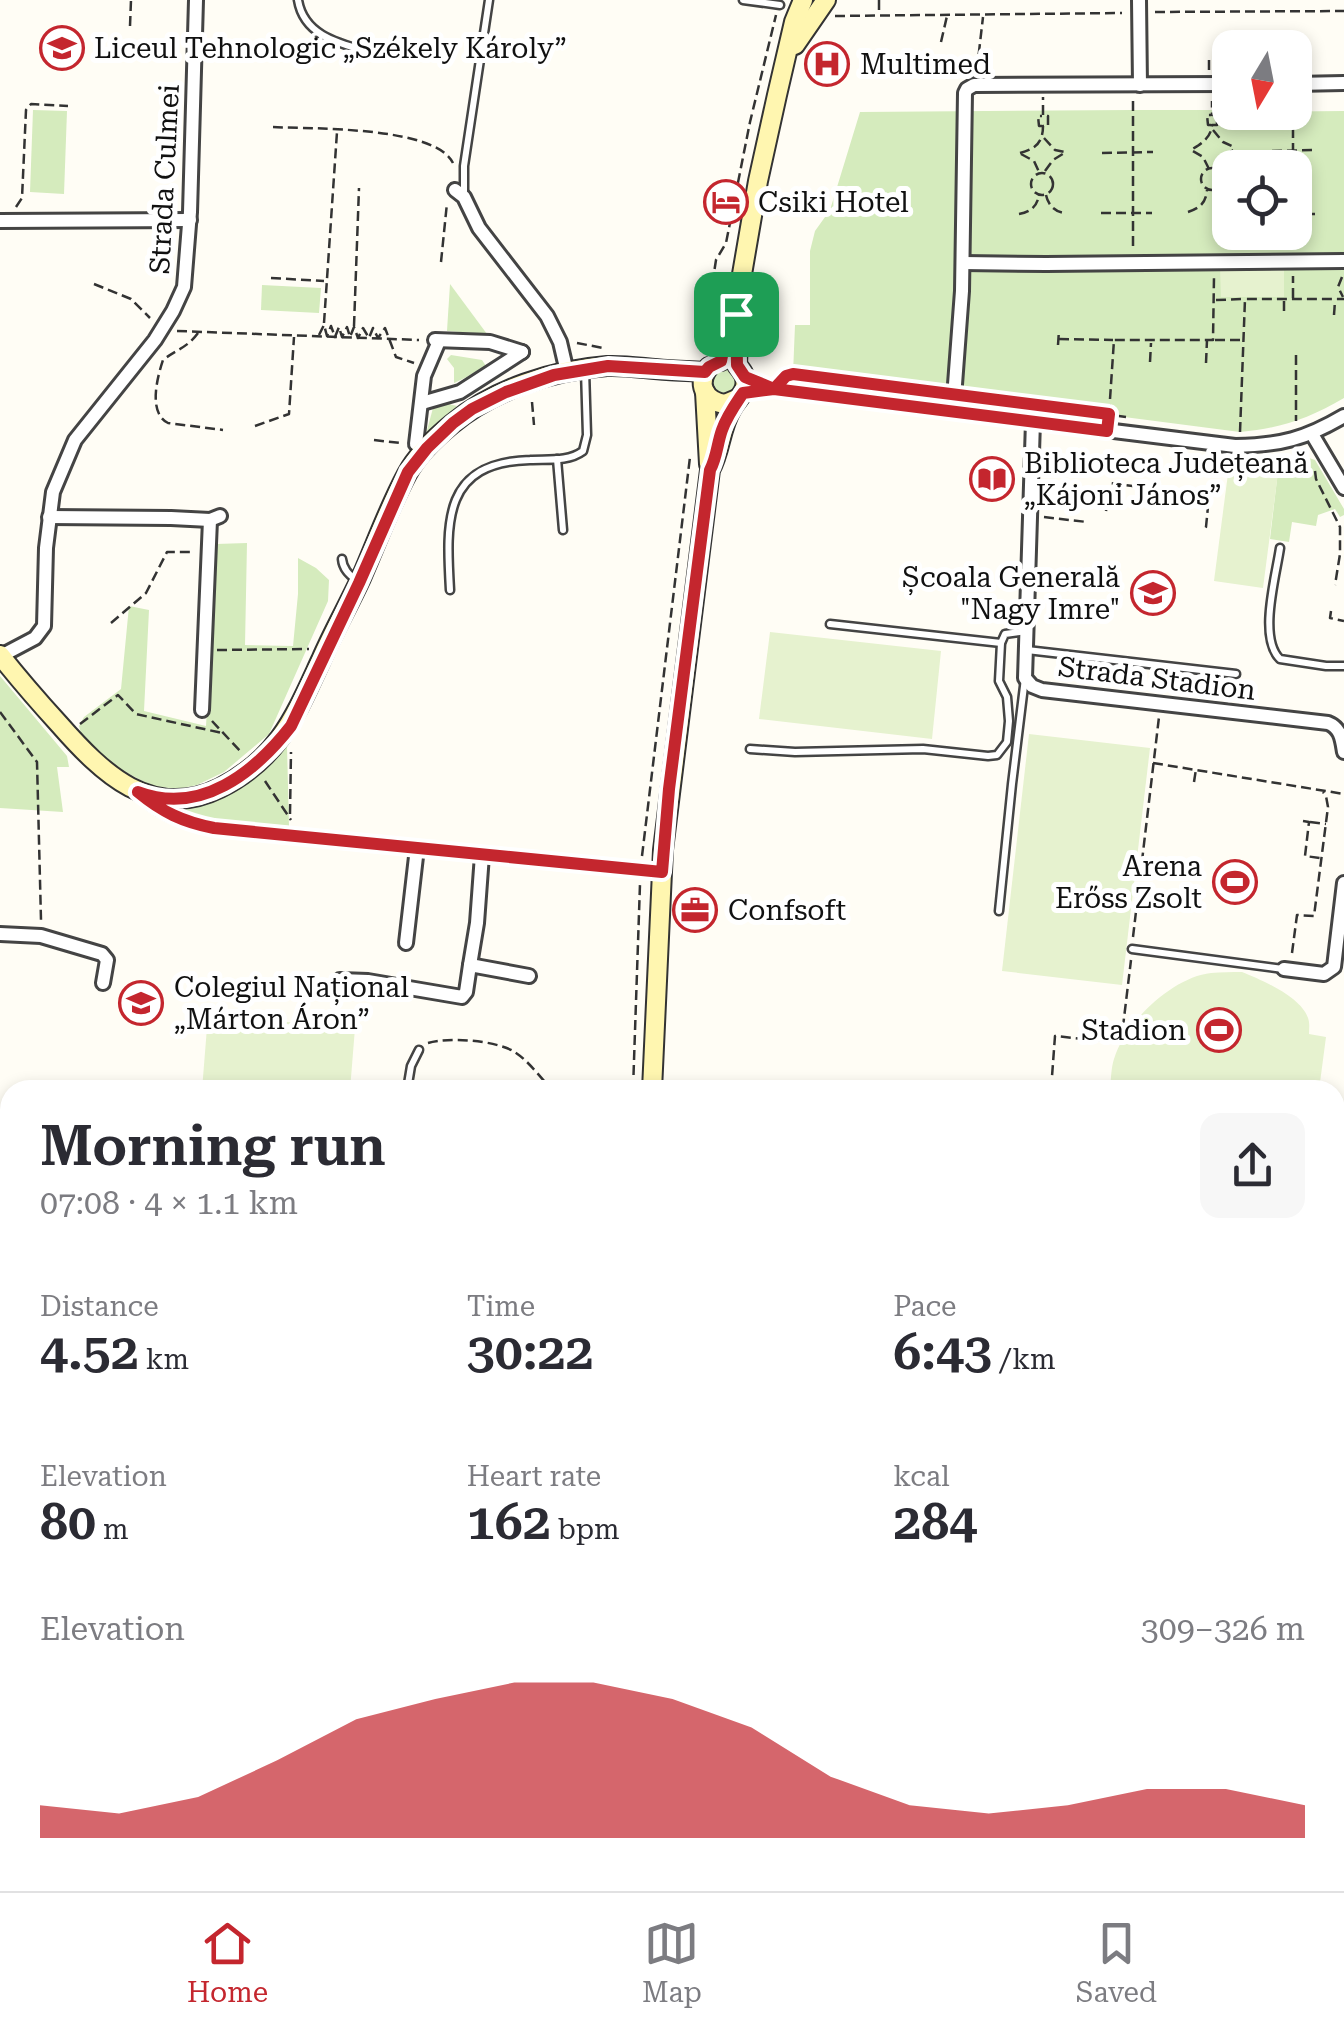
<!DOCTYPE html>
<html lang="en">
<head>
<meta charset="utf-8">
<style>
  body { margin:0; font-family:"Roboto Serif",serif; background:#f7f7f7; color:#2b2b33; height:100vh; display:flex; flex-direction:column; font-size:38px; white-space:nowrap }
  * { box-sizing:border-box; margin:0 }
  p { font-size:32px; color:#7c7c81 }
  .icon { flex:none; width:55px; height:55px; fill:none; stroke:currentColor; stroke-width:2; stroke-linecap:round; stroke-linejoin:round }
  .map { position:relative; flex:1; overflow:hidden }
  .details { position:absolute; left:0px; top:1080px; width:1345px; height:812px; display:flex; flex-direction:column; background:#fff; border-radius:30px 30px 0 0; box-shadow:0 5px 15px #0003 }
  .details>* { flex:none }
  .needle { width:65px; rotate:190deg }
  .controls { position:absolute; left:1212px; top:30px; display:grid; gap:20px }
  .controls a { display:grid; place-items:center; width:100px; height:100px; border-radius:20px; background:#fff; box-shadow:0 5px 15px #0003; font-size:50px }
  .pin { position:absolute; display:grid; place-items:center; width:85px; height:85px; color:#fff; margin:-42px; border-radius:20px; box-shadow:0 5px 15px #0006 }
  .round { display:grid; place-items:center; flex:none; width:105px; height:105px; border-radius:20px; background:#f7f7f7 }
  .summary { display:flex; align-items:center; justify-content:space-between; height:170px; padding:0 40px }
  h1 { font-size:55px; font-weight:600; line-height:75px }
  .stats { display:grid; grid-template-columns:repeat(3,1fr); gap:15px; height:170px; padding:10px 40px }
  .stats div { display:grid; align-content:center }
  .stats b { font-size:50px; font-weight:600 }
  .stats small { font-size:28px; font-weight:400 }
  .stats p { font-size:28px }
  .chart { height:280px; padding:20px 40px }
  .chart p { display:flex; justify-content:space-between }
  .chart svg { width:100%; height:180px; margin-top:10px; fill:#c4262e; opacity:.7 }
  .dock { display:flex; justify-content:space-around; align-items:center; height:140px; border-top:2px solid #e1e1e2; background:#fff; font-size:28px; color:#7c7c81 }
  .dock a { display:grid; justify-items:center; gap:5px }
  .dock .active { color:#c4262e }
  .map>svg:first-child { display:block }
</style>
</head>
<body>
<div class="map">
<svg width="1344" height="1891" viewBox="0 0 1344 1891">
  <rect width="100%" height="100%" fill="#fffdf5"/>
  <g fill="#d5ebbd" fill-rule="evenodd">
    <polygon points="33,110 67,111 64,194 30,192"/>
    <path d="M1133 110H1230V112L1344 111V398C1308 419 1282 428 1240 432L793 374 795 325H810V251L815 231 830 210 860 112ZM1230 168H1295V232H1230Z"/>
    <polygon points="450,284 487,334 447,331"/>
    <polygon points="262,285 321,288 319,313 261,310"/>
    <path d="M451 355 482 360 486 366C481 369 458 382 454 383V368L447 359Z"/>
    <circle cx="724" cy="382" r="13"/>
    <polygon points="445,403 457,406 423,445 433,408"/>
    <polygon points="1303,456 1315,460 1344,509 1344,515 1340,517 1335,509 1318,515 1316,526 1292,522 1289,542 1270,539 1279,462"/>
    <polygon points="247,543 245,645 293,646 298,594 298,558 316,568 329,580 328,601 269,734 224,772 197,785 177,789 152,786 114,766 83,741 79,726 84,717 121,689 129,606 149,610 144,711 206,726 216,544"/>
    <polygon points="0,676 67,756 69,767 57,767 63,812 0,808"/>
    <path d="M287 746 289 826C253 824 212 828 180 811 230 801 251 777 287 746Z"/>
    <polygon points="1335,1446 1344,1447 1344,1488 1335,1492"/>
    <polygon points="1335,1589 1344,1591 1344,1646 1335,1643"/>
  </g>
  <g fill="#e6f2cf">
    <polygon points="1284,266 1284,297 1221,297 1220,267"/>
    <polygon points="1229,466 1278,473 1263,588 1214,581"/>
    <polygon points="770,632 941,651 932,739 759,719"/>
    <polygon points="1029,734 1150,748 1122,985 1002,971"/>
    <path d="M1242 972C1262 980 1301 997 1308 1018 1310 1023 1309 1029 1309 1034L1326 1037 1319 1090H1110C1111 1080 1111 1068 1114 1059 1125 1022 1173 977 1211 973 1221 972 1232 972 1242 972Z"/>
    <polygon points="208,1015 355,1028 350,1090 202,1090"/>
  </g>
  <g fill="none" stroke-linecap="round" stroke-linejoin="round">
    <g stroke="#3f96cf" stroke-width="5">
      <polyline points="1335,1614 1344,1616"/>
      <polyline points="45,1891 56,1882"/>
    </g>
    <g stroke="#444" stroke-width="11">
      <g id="lane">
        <path d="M298 0C304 37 342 44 373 53"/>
        <polyline points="743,0 780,5"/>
        <polyline points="464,196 464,166 489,0"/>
        <polyline points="557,459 563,530"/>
        <path d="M1280 548C1276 576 1258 638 1280 659L1326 666H1344"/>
        <path d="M342 559C343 570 350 575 358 582"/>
        <path d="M450 590C446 521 443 462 530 460 548 459 568 462 583 451L587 435 585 370"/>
        <polyline points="830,624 1001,643"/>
        <polyline points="1027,650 1236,674"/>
        <polyline points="750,749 795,752 923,749 988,756 997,755 1007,742 1009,721 1007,697 999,681 1001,643 1005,634 1027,631"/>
        <polyline points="999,911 1012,784 1025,678"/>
        <polyline points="1132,949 1283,969"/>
        <polyline points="407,1090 411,1066 419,1050"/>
        <polyline points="269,1882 278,1891"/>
        <polyline points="253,1891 260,1882"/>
      </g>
    </g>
    <g stroke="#444" stroke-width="18">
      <g id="street">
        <polyline points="1139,0 1140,85"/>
        <polyline points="1295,84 1344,83"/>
        <polyline points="455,190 464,197 479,228 547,316 560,342 567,372"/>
        <polyline points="0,221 190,220"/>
        <polyline points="963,263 1046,264 1344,261"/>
        <polyline points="435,340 490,342 522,352"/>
        <path d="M743 393 774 389 1235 446C1281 445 1305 439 1344 416"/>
        <polyline points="422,403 460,392 522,352"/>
        <polyline points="953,411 962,291 965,93 967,89 974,85 1230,84"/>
        <path d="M1033 421 1026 646 1025 678 1032 686 1042 690 1328 723C1341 728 1342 740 1344 752"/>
        <polyline points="1312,434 1344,488"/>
        <polyline points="416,444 424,376 439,341"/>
        <polyline points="49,517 171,518 210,520 220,516"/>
        <polyline points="1,656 35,638 44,626 46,548 53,492 75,440 155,340 173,311 184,287 190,212 196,0"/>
        <polyline points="202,710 210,520"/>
        <path d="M144 797C165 815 187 822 214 828L662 872"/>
        <polyline points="0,934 41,936 102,954 107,960 103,983"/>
        <polyline points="406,943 417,848"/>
        <polyline points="470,965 477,923 482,855"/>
        <polyline points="1284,969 1324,974 1334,967 1344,883"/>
        <polyline points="340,980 368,981 462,997 466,992 470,965 529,976"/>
        <polyline points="1335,1646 1344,1648"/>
        <polyline points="1117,1882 1119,1891"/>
        <polyline points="994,1891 1015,1882"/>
      </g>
    </g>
    <g stroke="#333" stroke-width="22">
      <g id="secondary">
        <polyline points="795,45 826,0"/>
        <polyline points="721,361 727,335 735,315 758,181 777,95 794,22 803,0"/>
        <path d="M709 367C696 383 704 401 725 404L739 398"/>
        <polyline points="705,392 709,464"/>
        <path d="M0 655C19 679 39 702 59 724 102 773 152 822 220 788 279 758 295 716 321 660 333 632 348 606 361 578 376 544 389 507 407 474 417 455 436 437 452 424 494 389 553 370 607 366 627 365 647 369 667 370 680 371 692 371 705 372"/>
        <path d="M652 1090 663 850 710 470C721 450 720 428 732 408 736 401 743 395 745 387 747 378 743 372 737 365L738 337 735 315"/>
        <polyline points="1335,1511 1344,1508"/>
        <polyline points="0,1780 10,1771"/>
        <polyline points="644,1882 645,1891"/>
      </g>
    </g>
    <g stroke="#333" stroke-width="2.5" stroke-dasharray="10 5" stroke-linecap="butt">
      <polyline points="879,0 879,13"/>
      <polyline points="1155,12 1344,11"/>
      <polyline points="835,16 1122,13"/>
      <polyline points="130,26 131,0"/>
      <polyline points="941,42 947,16"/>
      <polyline points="977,69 983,17"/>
      <polyline points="1209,70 1209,56"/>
      <polyline points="1133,101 1133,248"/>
      <polyline points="1211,125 1208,125 1207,115 1211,115"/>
      <polyline points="1042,126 1039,126 1038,116 1042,116"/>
      <path d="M273 127C312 129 435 126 453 163"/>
      <polyline points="1213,130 1223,142 1236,148"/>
      <polyline points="1044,138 1055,150 1065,152"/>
      <polyline points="1272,151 1316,150"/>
      <path d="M1020 153C1035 149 1043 143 1043 126H1048V116H1043V97"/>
      <polyline points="1102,153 1153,152"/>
      <polyline points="1021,154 1034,161 1039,172"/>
      <polyline points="1216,167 1219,160 1235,149"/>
      <polyline points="1293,168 1293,112"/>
      <circle cx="1212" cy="179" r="11"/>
      <path d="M1209 169 1203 157 1191 150C1202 143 1211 138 1212 125H1217V114L1212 115V101"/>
      <polyline points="1045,171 1053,160 1066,152"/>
      <circle cx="1042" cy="184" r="11"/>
      <polyline points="1215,191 1221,205 1230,211"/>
      <path d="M1046 195C1048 205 1055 212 1065 213"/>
      <polyline points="16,207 22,198 26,110 31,104 68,106"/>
      <path d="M1188 212C1200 208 1206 203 1207 190"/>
      <polyline points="1101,213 1152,213"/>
      <path d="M1019 214C1030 212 1037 207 1039 195"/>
      <polyline points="1295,214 1315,214"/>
      <polyline points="1293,248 1293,232"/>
      <polyline points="441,262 447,203"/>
      <polyline points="1342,277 1338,287 1343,297"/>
      <polyline points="271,278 324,281"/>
      <polyline points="94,284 131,299 150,318"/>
      <polyline points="1293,298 1293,276"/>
      <polyline points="1216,300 1243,299"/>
      <polyline points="1284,301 1284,314"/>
      <polyline points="1334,315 1335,301"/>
      <polyline points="324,323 337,132"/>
      <polyline points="354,326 359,188"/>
      <polyline points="710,328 707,318 716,260 726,243 750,122 776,15"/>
      <polyline points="177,331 419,340"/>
      <path d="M198 333C187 348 177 349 163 360 157 378 148 413 168 423L223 430"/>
      <polyline points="319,335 324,325 327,336 331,326 335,337 339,327 342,337 347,327 350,337 354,327 358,338 363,328 369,338 373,328 378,338 385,328 396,357 414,363"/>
      <polyline points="1059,339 1113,340"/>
      <polyline points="1215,340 1242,340"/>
      <polyline points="577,343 603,348"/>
      <polyline points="1058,345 1059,330"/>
      <polyline points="1296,355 1296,421"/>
      <polyline points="1150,362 1151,343"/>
      <polyline points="1206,363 1207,340"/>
      <polyline points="791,375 942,394"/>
      <polyline points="970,397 1126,417"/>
      <polyline points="532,402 534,425"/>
      <polyline points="1109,414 1114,340 1213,340 1214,277"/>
      <polyline points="255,426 289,414 294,337"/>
      <polyline points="1240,432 1245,299 1344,299"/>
      <polyline points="374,440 400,443"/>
      <polyline points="1241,461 1258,461"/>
      <polyline points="1315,471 1316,479 1340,527 1340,554 1335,585"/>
      <polyline points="1106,511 1110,483 1209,496 1206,527 1204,531"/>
      <polyline points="1044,517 1087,522"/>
      <polyline points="1331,611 1330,618 1344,621"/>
      <polyline points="111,623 146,593 167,552 193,552"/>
      <polyline points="217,650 309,649"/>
      <polyline points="0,712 37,762 41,920"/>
      <polyline points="212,721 241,752"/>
      <polyline points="80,724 118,695 136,714 222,733"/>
      <polyline points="1153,763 1344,794"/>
      <polyline points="265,781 291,820"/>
      <polyline points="1194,782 1196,769"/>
      <polyline points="290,814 291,752"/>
      <polyline points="1303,821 1309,822 1305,856 1320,858"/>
      <polyline points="1310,822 1326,824"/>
      <polyline points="642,856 690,457"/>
      <polyline points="1133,937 1159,717"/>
      <polyline points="1292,953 1297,915 1314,916 1328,807 1326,796 1323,792"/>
      <path d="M428 1043C449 1037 493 1040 513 1051 527 1059 541 1078 552 1090"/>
      <polyline points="633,1090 640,884"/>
      <polyline points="1051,1090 1055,1036 1121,1043 1131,960"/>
      <polyline points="1335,1249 1344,1250"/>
      <polyline points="625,1882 626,1891"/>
      <polyline points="146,1891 155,1882"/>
    </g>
    <use href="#lane" stroke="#fff" stroke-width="6"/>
    <use href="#street" stroke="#fff" stroke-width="12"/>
    <use href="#secondary" stroke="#fff6b0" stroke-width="18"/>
  </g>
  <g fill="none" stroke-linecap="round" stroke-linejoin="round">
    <g stroke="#fff" stroke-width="20">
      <path id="route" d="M736 314 726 335 721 361 709 367 705 372 608 366 554 375 506 392 472 409 453 423 427 448 408 472 359 583 291 726C255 772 201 816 138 792 162 812 183 822 214 828L662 872 669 789 710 470C717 457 717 444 722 430 727 416 735 405 743 393L774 389 1107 431 1109 414 793 374 786 376 774 389 745 377 737 365 736 314"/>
    </g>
    <use href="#route" stroke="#c4262e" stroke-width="12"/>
  </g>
  <defs>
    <g id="school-ring" transform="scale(2.25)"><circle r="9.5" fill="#fff" stroke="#c4262e" stroke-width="1.5"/><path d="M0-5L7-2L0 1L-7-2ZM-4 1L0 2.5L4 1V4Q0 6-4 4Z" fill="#c4262e"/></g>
    <g id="hospital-ring" transform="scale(2.25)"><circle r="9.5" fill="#fff" stroke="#c4262e" stroke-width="1.5"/><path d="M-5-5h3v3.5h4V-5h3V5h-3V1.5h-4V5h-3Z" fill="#c4262e"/></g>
    <g id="hotel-ring" transform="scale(2.25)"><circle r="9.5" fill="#fff" stroke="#c4262e" stroke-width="1.5"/><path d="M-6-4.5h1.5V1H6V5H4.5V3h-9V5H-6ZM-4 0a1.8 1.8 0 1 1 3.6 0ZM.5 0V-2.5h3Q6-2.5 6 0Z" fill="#c4262e"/></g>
    <g id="library-ring" transform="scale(2.25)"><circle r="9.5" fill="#fff" stroke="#c4262e" stroke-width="1.5"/><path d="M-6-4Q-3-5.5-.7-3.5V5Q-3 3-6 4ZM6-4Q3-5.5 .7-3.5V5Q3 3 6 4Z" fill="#c4262e"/></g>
    <g id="stadium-ring" transform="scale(2.25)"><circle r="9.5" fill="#fff" stroke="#c4262e" stroke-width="1.5"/><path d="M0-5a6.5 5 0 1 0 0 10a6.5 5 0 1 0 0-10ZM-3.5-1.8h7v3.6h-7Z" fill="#c4262e"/></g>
    <g id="office-ring" transform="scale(2.25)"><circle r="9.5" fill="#fff" stroke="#c4262e" stroke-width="1.5"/><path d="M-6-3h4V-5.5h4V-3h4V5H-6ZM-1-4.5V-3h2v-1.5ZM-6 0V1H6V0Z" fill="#c4262e"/></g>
  </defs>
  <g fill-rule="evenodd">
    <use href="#school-ring" x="62" y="48"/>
    <use href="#hospital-ring" x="827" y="64"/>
    <use href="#hotel-ring" x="726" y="202"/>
    <use href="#library-ring" x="992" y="479"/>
    <use href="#school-ring" x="1153" y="593"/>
    <use href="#stadium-ring" x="1235" y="882"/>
    <use href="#office-ring" x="695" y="910"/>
    <use href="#school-ring" x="141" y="1003"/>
    <use href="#stadium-ring" x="1219" y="1030"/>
  </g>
  <g text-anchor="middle" stroke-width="10" stroke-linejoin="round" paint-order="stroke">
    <g font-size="28" fill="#111" stroke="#fff" text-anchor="start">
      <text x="94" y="58">Liceul Tehnologic „Székely Károly”</text>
      <text x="860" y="74">Multimed</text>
      <text x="758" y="212">Csiki Hotel</text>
      <text x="1024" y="473">Biblioteca Județeană<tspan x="1024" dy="32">„Kájoni János”</tspan></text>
      <text x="1120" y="587" text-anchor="end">Școala Generală<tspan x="1120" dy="32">"Nagy Imre"</tspan></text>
      <text x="1202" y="876" text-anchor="end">Arena<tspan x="1202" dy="32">Erőss Zsolt</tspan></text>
      <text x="728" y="920">Confsoft</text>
      <text x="174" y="997">Colegiul Național<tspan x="174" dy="32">„Márton Áron”</tspan></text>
      <text x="1186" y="1040" text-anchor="end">Stadion</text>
    </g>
    <g font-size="28" fill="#111" stroke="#fff">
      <text transform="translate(164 179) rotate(-87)" y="10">Strada Culmei</text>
      <text transform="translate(1157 678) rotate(7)" y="10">Strada Stadion</text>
    </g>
  </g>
</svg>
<div class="controls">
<a><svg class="needle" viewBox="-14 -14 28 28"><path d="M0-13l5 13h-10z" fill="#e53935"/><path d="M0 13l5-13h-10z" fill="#7c7c81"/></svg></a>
<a><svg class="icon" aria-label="locate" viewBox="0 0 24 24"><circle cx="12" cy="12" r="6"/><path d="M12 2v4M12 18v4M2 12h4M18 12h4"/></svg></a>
</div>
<div class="pin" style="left:736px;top:314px;background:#1e9e55"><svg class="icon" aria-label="arrive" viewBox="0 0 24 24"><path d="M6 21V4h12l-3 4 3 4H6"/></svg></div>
<section class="details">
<div class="summary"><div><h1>Morning run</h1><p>07:08 · 4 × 1.1 km</p></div><a class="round"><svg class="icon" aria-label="share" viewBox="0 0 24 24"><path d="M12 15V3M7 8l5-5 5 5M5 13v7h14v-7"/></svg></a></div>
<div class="stats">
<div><p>Distance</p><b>4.52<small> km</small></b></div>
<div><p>Time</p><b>30:22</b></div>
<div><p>Pace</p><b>6:43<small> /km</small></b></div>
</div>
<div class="stats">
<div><p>Elevation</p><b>80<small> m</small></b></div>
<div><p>Heart rate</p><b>162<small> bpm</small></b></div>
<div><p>kcal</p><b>284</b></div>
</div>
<div class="chart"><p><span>Elevation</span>309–326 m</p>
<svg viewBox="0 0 160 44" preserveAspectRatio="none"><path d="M0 44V36L10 38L20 34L30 25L40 15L50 10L60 6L70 6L80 10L90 17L100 29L110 36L120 38L130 36L140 32L150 32L160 36V44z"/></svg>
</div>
</section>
</div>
<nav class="dock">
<a class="active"><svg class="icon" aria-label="home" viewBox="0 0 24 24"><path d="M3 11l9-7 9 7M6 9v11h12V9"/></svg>Home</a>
<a><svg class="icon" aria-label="map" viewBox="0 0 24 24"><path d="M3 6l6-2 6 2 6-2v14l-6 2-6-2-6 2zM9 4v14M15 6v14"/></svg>Map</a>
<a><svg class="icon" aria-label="saved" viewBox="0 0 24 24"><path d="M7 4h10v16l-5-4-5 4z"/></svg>Saved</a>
</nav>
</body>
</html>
